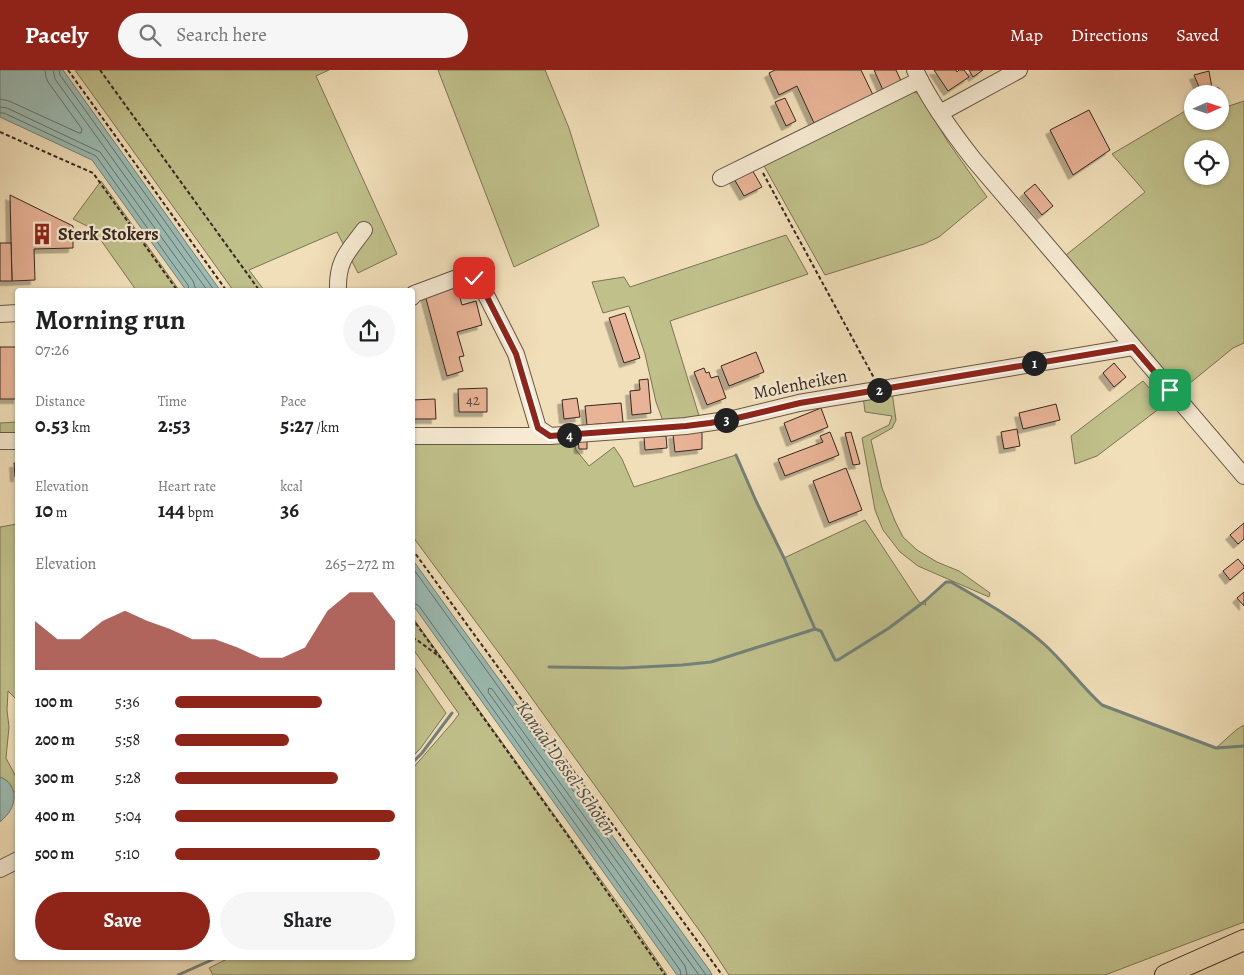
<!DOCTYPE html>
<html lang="en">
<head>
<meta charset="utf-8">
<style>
  body { margin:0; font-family:Alegreya,serif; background:#f6f6f6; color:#202124; height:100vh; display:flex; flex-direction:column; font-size:19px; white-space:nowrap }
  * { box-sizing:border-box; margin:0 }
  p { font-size:16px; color:#757577 }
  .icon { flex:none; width:28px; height:28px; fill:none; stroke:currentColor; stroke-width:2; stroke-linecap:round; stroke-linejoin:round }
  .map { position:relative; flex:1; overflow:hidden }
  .sheet { position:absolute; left:15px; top:218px; width:400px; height:672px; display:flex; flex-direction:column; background:#fff; border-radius:5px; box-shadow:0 1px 4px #0004 }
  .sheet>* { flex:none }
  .needle { width:32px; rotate:87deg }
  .tools { position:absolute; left:1184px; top:15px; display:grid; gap:10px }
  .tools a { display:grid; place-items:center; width:45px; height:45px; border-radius:50%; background:#fff; box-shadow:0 1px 4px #0004; font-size:25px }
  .pin { position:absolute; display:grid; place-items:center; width:42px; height:42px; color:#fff; margin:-21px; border-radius:10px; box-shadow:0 2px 8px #0006 }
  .km { position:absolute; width:25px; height:25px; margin:-12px; border-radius:50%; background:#222; color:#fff; font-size:14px; line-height:25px; text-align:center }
  .round { display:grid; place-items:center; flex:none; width:52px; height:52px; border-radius:26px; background:#f6f6f6 }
  .head { display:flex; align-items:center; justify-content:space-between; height:85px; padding:0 20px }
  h1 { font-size:28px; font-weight:700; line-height:38px }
  .metrics { display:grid; grid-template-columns:repeat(3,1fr); gap:8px; height:85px; padding:5px 20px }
  .metrics div { display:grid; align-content:center }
  .metrics b { font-size:21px; font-weight:700 }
  .metrics small { font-size:14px; font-weight:400 }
  .metrics p { font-size:14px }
  .chart { height:140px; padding:10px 20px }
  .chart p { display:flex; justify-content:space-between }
  .chart svg { width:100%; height:90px; margin-top:5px; fill:#8f2418; opacity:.7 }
  .cta { display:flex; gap:10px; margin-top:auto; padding:10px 20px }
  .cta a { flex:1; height:58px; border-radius:30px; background:#8f2418; color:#fff; font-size:20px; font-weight:700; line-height:58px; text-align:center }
  .cta a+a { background:#f6f6f6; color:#202124 }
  ul { padding:0 20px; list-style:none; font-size:16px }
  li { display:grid; grid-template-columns:80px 60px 1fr; align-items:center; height:38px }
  li i { height:12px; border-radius:6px; background:#8f2418 }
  header { display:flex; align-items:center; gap:30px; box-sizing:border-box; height:70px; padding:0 25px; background:#8f2418; color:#fff }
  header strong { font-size:24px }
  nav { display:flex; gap:28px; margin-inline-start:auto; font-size:18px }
  .search { width:350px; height:45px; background:#f6f6f6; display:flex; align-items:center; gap:12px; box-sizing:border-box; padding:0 18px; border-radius:28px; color:#757577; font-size:19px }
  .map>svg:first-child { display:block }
</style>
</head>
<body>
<header>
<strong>Pacely</strong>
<div class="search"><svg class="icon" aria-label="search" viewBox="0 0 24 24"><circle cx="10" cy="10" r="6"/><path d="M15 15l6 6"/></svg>Search here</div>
<nav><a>Map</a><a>Directions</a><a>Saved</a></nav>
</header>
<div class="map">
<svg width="1244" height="905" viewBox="0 0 1244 905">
  <defs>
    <filter id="shadow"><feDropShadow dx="-4.5" dy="4.5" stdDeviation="0" flood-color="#0004"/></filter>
  </defs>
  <rect width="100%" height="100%" fill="#f1dfb9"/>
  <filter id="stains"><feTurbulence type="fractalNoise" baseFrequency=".004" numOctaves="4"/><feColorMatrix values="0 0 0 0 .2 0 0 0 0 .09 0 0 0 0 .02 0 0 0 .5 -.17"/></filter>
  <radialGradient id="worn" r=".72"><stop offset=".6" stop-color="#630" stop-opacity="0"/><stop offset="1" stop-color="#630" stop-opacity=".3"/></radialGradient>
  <g fill="#c0c08b" stroke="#7b7456" fill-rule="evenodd">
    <polygon points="75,0 329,0 316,6 397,184 358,203 337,162 249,200 264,220 233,220"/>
    <polygon points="438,0 545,0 569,58 599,156 514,197"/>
    <polygon points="910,22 918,23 948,72 987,127 939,167 924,174 825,205 763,94"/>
    <path d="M1244 31V273L1233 278 1179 322 1066 185 1145 122 1112 84 1192 37V51H1220V39ZM1192 79H1220V106H1192Z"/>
    <polygon points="101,111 179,220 136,220 93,159 73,149"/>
    <polygon points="786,165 808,204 670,251 700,349 663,351 656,332 645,284 629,236 603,243 592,212 624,207 630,217"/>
    <polygon points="1143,311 1164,335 1097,386 1075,394 1071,366"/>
    <polygon points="892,322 896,350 892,358 871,370 882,418 895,451 903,467 917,480 937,492 959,501 990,523 989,527 918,496 900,482 883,460 875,440 862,368 889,355 892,346 865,342 863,326"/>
    <polygon points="17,352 17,368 0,368 0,353"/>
    <path d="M574 372 576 380 589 396 614 377 622 389 634 417 736 385 756 431 784 488 865 450 919 532 926 535 925 531 946 512H951C983 531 1016 549 1044 574 1065 593 1082 616 1103 635L1216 678 1236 660 1244 655V852L1105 905H729L704 867 513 602 413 467V373Z"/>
    <path d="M17 454 18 631 8 621 7 640 9 657 6 688 17 709V722H13C11 714 8 710 0 707V457Z"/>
    <polygon points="413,548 624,842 667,905 213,905 209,898 229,888 412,888 413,698 453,652 459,644 413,579"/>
    <polygon points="413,595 446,643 420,679 413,686"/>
  </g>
  <g fill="#9bbcb5" stroke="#738179">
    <polygon points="0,0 63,0 220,220 186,220 92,90 0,47"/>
    <polygon points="412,489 710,901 712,905 677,905 413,535"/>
    <path d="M0 707C13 712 18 726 11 739 9 744 4 748 0 752Z"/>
  </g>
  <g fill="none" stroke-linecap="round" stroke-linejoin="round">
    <g stroke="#68726a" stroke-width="1">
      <polyline points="53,0 55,9 207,220"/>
      <polyline points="59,0 60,5 214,220"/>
      <polyline points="0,29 9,31 79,63 81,63 82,59 48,12 46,7 45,0"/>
      <polyline points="0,37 7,38 100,82 193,211 196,220"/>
      <polyline points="0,43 4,43 96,86 188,215 189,220"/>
      <polyline points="412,497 706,905"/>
      <polyline points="412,533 416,534 419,536 680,900 681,905"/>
      <polyline points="687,905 685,896 488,622 489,618 492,619 699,905"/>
    </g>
    <g stroke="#738179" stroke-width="3">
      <polyline points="736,385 756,431 784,488 815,559"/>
      <path d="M549 597 623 598 682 595 711 592 815 559 821 561 835 590H838L889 558 925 531 946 512H951C983 531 1016 549 1044 574 1065 593 1081 616 1102 635L1216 678 1244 676"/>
      <polyline points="412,693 422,683 452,643"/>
      <polyline points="178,905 216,888"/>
    </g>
  </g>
  <g fill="#e8b396" stroke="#362820" filter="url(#shadow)">
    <polygon points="775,0 861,0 873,25 814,53 797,16 779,25 769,3"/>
    <polygon points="874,0 896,0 901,11 883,20"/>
    <polygon points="934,0 956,0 957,2 959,0 964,0 969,7 948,21"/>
    <polygon points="969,0 983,0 973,7"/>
    <polygon points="1209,1 1212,18 1219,18 1220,24 1202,24 1194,5"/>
    <polygon points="785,28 796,51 786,56 775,32"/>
    <polygon points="1089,40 1110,80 1073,105 1050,60"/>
    <polygon points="751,98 762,117 744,126 733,107"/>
    <polygon points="1035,114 1053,136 1042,145 1024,123"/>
    <polygon points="10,125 73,156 73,178 34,179 35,210 12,211"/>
    <polygon points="0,173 11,173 12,211 0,211"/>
    <polygon points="457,216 462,235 476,231 482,255 457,262 464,286 459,287 463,301 447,306 425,225"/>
    <polygon points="625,243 640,288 624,293 609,248"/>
    <rect x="0" y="277" width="18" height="52"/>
    <polygon points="756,282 764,302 729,316 721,296"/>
    <polygon points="1114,293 1126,307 1114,317 1103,303"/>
    <polygon points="704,298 706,303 709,302 711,308 718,306 726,328 707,335 694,302"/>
    <polygon points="648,309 651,343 632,345 630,321 640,320 639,310"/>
    <polygon points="487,318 487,342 459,342 458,319"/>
    <polygon points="577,328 580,347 564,349 562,330"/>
    <polygon points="435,329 436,349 412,349 412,330"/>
    <polygon points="621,333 623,352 587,355 585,336"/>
    <polygon points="1056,334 1060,350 1023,359 1019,343"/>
    <polygon points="821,338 828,357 791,372 784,353"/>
    <polygon points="1017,359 1020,376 1004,379 1001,362"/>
    <polygon points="702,362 702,379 675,382 673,364"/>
    <polygon points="830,362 839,385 785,406 778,389 823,372 820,366"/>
    <polygon points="851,362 860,394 853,395 845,363"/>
    <polygon points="666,366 667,378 645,380 644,367"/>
    <polygon points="578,370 587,370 587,379 579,379"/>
    <polygon points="14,393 18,393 18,407 15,407"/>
    <polygon points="846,398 862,440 829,453 813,411"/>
    <polygon points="1244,453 1244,469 1238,474 1230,465"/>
    <polygon points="1238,489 1244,496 1244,498 1230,510 1223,501"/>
    <polygon points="1244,522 1244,536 1237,528"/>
  </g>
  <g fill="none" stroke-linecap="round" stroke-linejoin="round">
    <g stroke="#655646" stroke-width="18">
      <g id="minor">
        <path d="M915 0C930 32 952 62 974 90L1244 406"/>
        <polyline points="940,43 1019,0"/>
        <polyline points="721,108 920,10"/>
        <path d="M338 220C337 190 348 182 364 160"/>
        <polyline points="412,227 414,224 465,205 473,208 481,215 516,284 538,358 550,366"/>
        <polyline points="0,244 18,243"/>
        <polyline points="412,366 550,366 686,356 733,349 799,333 1133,277"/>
        <polyline points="0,371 18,371"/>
        <polyline points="0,799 18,790"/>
      </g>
    </g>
    <g stroke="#362820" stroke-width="22">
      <polyline id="major" points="1165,905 1244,870"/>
    </g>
    <g stroke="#362820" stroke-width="2" stroke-dasharray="4 2.5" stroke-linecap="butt">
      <polyline points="68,0 226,220"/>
      <polyline points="100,0 259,220"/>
      <polyline points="0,62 93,103 177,220"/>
      <polyline points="763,103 874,308"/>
      <polyline points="412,479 722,905"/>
      <polyline points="412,548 566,763 665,905"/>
      <polyline points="412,568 417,570 440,587"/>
    </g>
    <use href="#minor" stroke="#f6ead2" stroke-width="16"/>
    <use href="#major" stroke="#f1dfb9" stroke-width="20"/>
  </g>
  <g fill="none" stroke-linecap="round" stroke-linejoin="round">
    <g stroke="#fff" stroke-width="10">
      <polyline id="route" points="474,208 481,215 516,284 538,358 550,366 686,356 710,353 733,349 800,333 1133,277 1170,320"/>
    </g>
    <use href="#route" stroke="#8f2418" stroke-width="6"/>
  </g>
  <defs>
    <g id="building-bare" transform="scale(1.725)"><path d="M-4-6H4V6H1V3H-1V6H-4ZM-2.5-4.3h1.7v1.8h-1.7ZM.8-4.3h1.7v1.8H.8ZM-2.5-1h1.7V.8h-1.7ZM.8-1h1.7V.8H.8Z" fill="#8f2418" stroke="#f6ead2" stroke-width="2.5" paint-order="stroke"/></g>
  </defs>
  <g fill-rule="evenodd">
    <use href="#building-bare" x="42" y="164"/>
  </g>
  <g text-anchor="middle" stroke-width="4.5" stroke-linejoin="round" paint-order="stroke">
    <g font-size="15" fill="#624b3e">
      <text x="473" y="335">42</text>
    </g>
    <g font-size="18" font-weight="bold" fill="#362820" stroke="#f6ead2" text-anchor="start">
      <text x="58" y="170">Sterk Stokers</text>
    </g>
    <g font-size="18" fill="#362820" stroke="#f6ead2">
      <text transform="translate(800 314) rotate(-11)" y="6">Molenheiken</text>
    </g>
    <g font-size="19" font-style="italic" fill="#4f4d45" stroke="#f6ead2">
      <text transform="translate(567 698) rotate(55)" y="7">Kanaal Dessel-Schoten</text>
    </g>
  </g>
  <rect width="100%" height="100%" filter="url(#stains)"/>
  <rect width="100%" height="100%" fill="url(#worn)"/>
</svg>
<div class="tools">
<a><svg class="needle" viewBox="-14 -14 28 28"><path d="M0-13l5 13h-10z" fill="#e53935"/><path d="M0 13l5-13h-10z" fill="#757577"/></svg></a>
<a><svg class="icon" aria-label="locate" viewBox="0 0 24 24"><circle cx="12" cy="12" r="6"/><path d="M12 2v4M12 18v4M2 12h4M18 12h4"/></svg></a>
</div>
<div class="pin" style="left:1170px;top:320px;background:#1e9e55"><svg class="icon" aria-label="arrive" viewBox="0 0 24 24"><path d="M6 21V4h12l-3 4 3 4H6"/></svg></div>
<div class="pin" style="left:474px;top:208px;background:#d93025"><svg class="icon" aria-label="check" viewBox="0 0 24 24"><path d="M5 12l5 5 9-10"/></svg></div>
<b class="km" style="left:1034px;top:293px">1</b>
<b class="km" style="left:879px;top:320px">2</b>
<b class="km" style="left:726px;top:350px">3</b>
<b class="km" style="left:569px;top:365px">4</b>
<section class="sheet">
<div class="head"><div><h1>Morning run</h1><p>07:26</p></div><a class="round"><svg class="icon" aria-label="share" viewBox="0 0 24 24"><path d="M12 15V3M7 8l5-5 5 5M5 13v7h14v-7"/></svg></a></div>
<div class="metrics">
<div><p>Distance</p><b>0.53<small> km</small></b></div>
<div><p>Time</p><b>2:53</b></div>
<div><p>Pace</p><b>5:27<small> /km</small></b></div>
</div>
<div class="metrics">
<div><p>Elevation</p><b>10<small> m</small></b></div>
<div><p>Heart rate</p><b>144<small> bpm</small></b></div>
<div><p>kcal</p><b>36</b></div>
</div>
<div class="chart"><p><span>Elevation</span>265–272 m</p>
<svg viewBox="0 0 160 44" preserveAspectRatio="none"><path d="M0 44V20L10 29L20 29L30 20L40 15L50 20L60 24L70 29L80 29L90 33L100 38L110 38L120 33L130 15L140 6L150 6L160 20V44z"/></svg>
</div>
<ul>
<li><b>100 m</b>5:36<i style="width:67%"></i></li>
<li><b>200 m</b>5:58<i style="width:52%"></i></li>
<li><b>300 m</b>5:28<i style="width:74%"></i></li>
<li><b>400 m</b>5:04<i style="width:100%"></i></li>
<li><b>500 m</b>5:10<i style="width:93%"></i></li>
</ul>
<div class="cta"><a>Save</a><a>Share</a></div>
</section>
</div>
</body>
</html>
